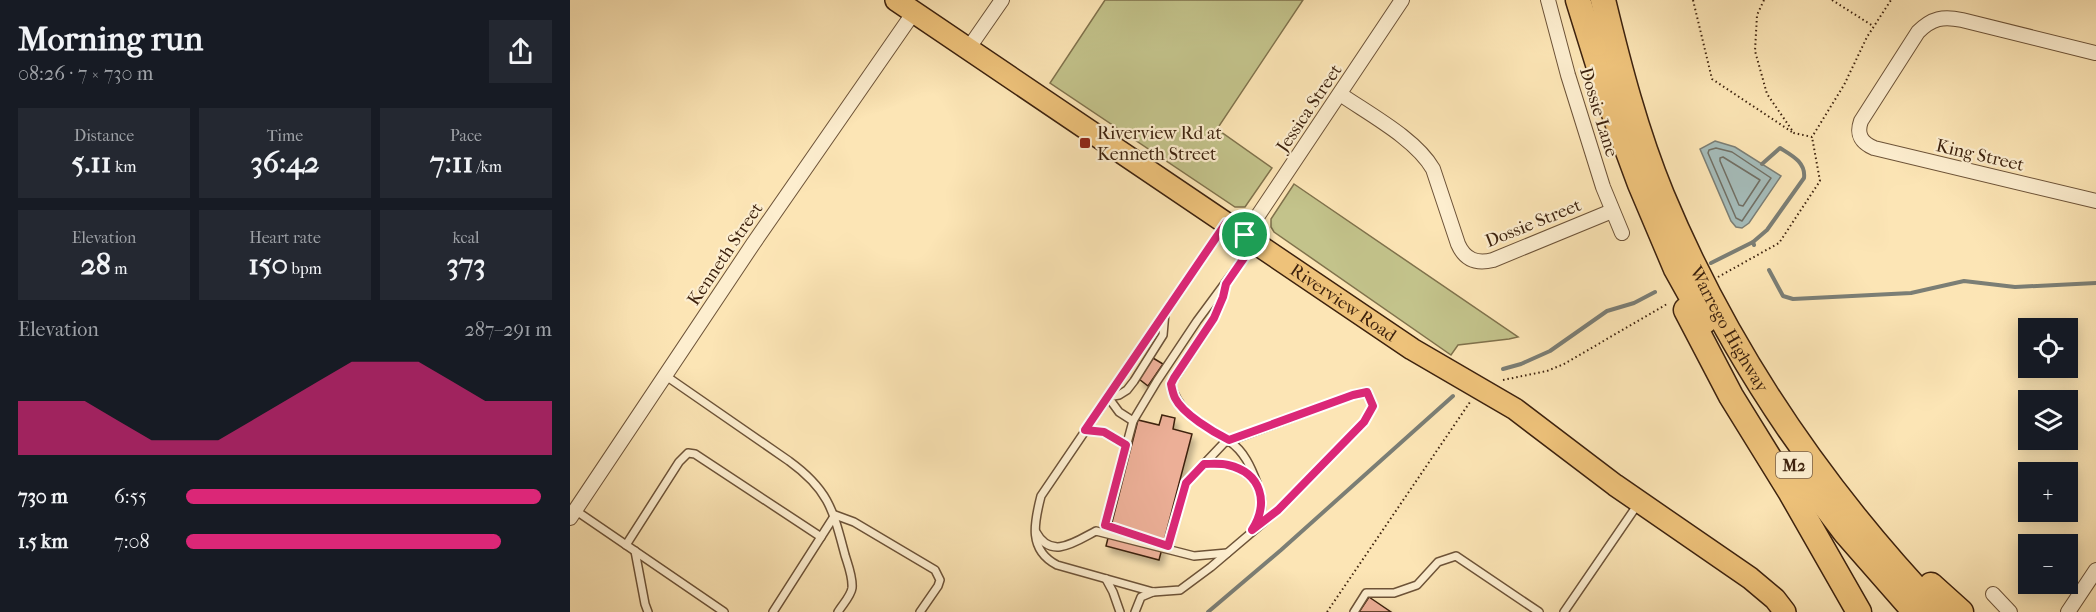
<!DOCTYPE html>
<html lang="en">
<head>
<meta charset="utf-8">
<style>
  body { margin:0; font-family:"IM FELL French Canon",serif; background:#242831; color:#f1f3f6; height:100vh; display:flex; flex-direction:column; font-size:22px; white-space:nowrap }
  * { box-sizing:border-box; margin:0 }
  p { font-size:20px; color:#9ea1a6 }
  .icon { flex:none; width:33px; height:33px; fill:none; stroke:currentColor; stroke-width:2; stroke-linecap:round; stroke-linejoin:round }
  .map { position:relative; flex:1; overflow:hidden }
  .side { display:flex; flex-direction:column; background:#171b24; width:570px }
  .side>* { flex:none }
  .tools { position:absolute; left:1448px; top:318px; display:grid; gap:12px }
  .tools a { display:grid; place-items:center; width:60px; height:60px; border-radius:0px; background:#171b24; box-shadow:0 3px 15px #0003; font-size:30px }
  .pin { position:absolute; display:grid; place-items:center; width:51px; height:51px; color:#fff; margin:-26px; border:3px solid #fff; border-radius:50%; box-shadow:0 2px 6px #0007 }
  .round { display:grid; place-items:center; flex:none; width:63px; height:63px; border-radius:0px; background:#242831 }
  .headline { display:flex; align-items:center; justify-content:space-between; height:102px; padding:0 18px }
  h1 { font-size:33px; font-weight:700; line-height:45px }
  .stats { display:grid; grid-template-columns:repeat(3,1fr); gap:9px; height:102px; padding:6px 18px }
  .stats div { display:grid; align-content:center; border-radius:0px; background:#242831; text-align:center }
  .stats b { font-size:30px; font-weight:700 }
  .stats small { font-size:16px; font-weight:400 }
  .stats p { font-size:16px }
  .chart { height:168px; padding:12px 18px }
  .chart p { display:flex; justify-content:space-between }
  .chart svg { width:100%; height:108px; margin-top:6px; fill:#db2777; opacity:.7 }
  ul { padding:0 18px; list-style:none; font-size:20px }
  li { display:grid; grid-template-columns:96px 72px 1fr; align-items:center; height:45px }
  li i { height:15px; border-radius:8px; background:#db2777 }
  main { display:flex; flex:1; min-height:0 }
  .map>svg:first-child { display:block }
</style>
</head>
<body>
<main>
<section class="side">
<div class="headline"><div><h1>Morning run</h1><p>08:26 · 7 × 730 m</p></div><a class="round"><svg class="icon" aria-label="share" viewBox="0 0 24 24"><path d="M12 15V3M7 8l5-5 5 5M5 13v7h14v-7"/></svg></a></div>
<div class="stats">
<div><p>Distance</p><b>5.11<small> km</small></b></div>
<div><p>Time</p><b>36:42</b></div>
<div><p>Pace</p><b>7:11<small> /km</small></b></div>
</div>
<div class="stats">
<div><p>Elevation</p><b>28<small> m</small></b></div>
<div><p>Heart rate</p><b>150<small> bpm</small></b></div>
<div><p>kcal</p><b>373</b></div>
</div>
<div class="chart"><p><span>Elevation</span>287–291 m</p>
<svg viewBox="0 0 160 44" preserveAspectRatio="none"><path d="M0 44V22L10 22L20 22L30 30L40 38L50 38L60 38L70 30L80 22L90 14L100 6L110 6L120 6L130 14L140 22L150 22L160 22V44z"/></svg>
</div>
<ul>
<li><b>730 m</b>6:55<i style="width:97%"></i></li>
<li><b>1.5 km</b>7:08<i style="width:86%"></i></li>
</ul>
</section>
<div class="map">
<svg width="1526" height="612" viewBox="0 0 1526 612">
  <defs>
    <filter id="shadow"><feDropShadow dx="3.5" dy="6" stdDeviation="3" flood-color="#0004"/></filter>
  </defs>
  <rect width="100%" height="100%" fill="#fce5b5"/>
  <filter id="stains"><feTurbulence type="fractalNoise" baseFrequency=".00333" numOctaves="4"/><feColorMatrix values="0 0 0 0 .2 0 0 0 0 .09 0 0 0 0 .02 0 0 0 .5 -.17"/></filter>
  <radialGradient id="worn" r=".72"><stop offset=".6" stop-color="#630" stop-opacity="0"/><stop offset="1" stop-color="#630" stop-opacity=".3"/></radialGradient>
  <g fill="#c3c38b" stroke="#80724c" stroke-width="1.5">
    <polygon points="535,0 733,0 647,129 702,168 675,207 665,207 480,83"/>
    <polygon points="724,184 948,337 939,339 888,345 881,355 704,232 701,227 701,219"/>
  </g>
  <polygon fill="#a5bcba" stroke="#7b7e75" stroke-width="1.5" points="1145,141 1165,147 1211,176 1179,223 1172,228 1166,227 1161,221 1130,149"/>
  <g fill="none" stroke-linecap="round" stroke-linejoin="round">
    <g stroke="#716f64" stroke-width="1.5">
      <polygon points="1146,148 1162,152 1201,178 1172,221 1166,218 1138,153 1139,150"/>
      <polygon points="1153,157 1190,180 1173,206 1169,205 1150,161 1150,158"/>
    </g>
    <g stroke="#7b7e75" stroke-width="4">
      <path d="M1183 242 1197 230 1234 178C1236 162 1221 155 1210 148L1192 164"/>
      <polyline points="1141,263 1183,242 1184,245"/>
      <polyline points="1199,270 1213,296 1223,299 1341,293 1394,281 1445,287 1526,283"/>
      <polyline points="933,369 951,364 980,351 1037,311 1064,303 1085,292"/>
      <polyline points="638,612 711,550 883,396"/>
    </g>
  </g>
  <g fill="#ecaf97" stroke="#3d220e" stroke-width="1.5" filter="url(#shadow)">
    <polygon points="583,358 593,364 578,386 569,379"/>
    <polygon points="592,415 605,418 603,429 622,434 589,560 536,546 568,420 589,425"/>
    <polygon points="799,597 821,612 789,612"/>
  </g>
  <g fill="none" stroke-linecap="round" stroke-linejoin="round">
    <g stroke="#6d5338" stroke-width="10">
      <g id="service">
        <path d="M655 225 471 496C464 523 458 550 487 565L583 592 610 590 641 567 708 510 794 422 803 406 797 392 783 395 654 443 616 483 598 546 535 525 563 421 587 381 627 321 684 244"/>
        <path d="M655 286 644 318 601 384C610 417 635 423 659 441 674 451 681 467 687 483"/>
        <path d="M96 376 219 461C259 490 263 510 275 555 278 565 283 577 282 588 281 596 272 605 268 612"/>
        <polyline points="563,421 549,412 538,397 549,395 557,390 564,381 593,335 595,312"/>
        <polyline points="515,430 534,432 556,445"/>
        <path d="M634 464C642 464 651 463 658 465 686 472 701 499 685 525"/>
        <polyline points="5,510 154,612"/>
        <path d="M466 532C481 560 505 542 526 531L624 556 657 553"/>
        <polyline points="56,545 109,462 118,453 125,454 251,537"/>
        <polyline points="65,551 75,604 78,612"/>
        <polyline points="536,579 543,592 550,612"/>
        <polyline points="203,612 265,515 284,522 365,570 370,580 368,586 350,612"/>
        <polyline points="565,612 571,597 583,592"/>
        <polyline points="784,612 796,593 824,593 847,585 868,562 886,556 969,612"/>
        <polyline points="994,612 1068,504"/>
      </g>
    </g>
    <g stroke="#6d5338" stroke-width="16">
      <g id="minor">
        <polyline points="978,0 998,75 1033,187 1052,233"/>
        <polyline points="398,49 432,0"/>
        <path d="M1525 53 1392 20C1373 16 1362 18 1348 32L1291 121C1286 135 1292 143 1304 148L1526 201"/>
        <path d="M770 94C799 114 846 139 863 169L888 244C895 260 907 264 923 260L1042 211"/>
        <polyline points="675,235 832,0"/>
        <polyline points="0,518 183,244 344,12"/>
        <polyline points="1423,594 1440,612"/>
        <polyline points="1498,612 1526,570"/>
      </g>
    </g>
    <g stroke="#3d220e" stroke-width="24">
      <g id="primary">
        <path id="s1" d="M326 0 842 349 945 409 1045 485 1180 578 1205 599 1215 612"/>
      </g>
    </g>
    <g stroke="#3d220e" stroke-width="27">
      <g id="motorway">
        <polyline points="1008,0 1040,103 1070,184 1106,269 1135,321"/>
        <path id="s2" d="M1033 0C1049 66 1066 132 1092 195 1157 351 1252 490 1368 612"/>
        <polyline points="1116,310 1161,396 1221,493 1289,612"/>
        <polyline points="1228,470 1275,532 1345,612"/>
        <polyline points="1361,585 1391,612"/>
      </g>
    </g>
    <g stroke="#3d220e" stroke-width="2" stroke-dasharray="1.5 3" stroke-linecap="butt">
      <polyline points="1123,0 1142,79 1222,132"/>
      <polyline points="1194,0 1187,15 1185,51 1197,94 1224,133 1242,137 1274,85 1297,37 1321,0"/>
      <polyline points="1262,0 1303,26"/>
      <polyline points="1148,277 1209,243 1250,181 1242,137"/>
      <polyline points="933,380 977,371 994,364 1097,304"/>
      <polyline points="757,612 900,402"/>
    </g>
    <use href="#service" stroke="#fdeecf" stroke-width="7"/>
    <use href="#minor" stroke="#fdeecf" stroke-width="14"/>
    <use href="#primary" stroke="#eec27a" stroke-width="21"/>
    <use href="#motorway" stroke="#eec27a" stroke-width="24"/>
  </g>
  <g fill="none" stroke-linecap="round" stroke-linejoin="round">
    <g stroke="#fff" stroke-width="12">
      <path id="route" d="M656 223 685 242 656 284 653 297 644 318 604 378 601 384C602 389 603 394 605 398 613 414 643 432 659 440L783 395 797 392 803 406 794 422 708 510 682 530C699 503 692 473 658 465 650 463 642 464 634 464L616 483 598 546 535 525 556 445 534 432 515 430Z"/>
    </g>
    <use href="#route" stroke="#db2777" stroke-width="8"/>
  </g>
  <rect fill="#8f2418" stroke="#fdeecf" stroke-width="2" x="509" y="137" width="12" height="12" rx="3"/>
  <g text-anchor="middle" stroke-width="4.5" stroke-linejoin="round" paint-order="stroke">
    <rect fill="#fdeecf" stroke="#775f48" stroke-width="1.5" x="1206" y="452" width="36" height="26" rx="4.5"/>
    <g font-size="16" font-weight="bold" fill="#3d220e">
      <text x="1224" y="471">M2</text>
    </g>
    <g font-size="18" fill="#3d220e" stroke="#fdeecf">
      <text transform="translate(739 108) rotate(-56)" y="6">Jessica Street</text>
      <text transform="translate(1029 112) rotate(73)" y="6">Dossie Lane</text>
      <text transform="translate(1410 155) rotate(13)" y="6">King Street</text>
      <text transform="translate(963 223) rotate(-22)" y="6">Dossie Street</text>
      <text transform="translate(155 254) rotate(-56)" y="6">Kenneth Street</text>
      <text dy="6" stroke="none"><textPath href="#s1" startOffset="540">Riverview Road</textPath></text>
      <text dy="6" stroke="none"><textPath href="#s2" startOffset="354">Warrego Highway</textPath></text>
    </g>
    <g font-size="18" fill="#3d220e" stroke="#fdeecf" text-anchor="start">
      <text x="527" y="139">Riverview Rd at<tspan x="527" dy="21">Kenneth Street</tspan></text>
    </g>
  </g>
  <rect width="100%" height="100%" filter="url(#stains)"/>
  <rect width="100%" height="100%" fill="url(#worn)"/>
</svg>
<div class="tools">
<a><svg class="icon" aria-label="locate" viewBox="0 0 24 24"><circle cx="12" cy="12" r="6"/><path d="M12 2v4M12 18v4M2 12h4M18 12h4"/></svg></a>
<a><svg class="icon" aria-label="layers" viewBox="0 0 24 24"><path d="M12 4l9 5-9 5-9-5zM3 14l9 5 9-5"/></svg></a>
<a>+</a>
<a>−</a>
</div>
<div class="pin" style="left:675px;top:235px;background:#1e9e55"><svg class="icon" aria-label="arrive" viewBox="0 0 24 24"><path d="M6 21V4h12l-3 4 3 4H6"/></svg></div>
</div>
</main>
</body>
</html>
